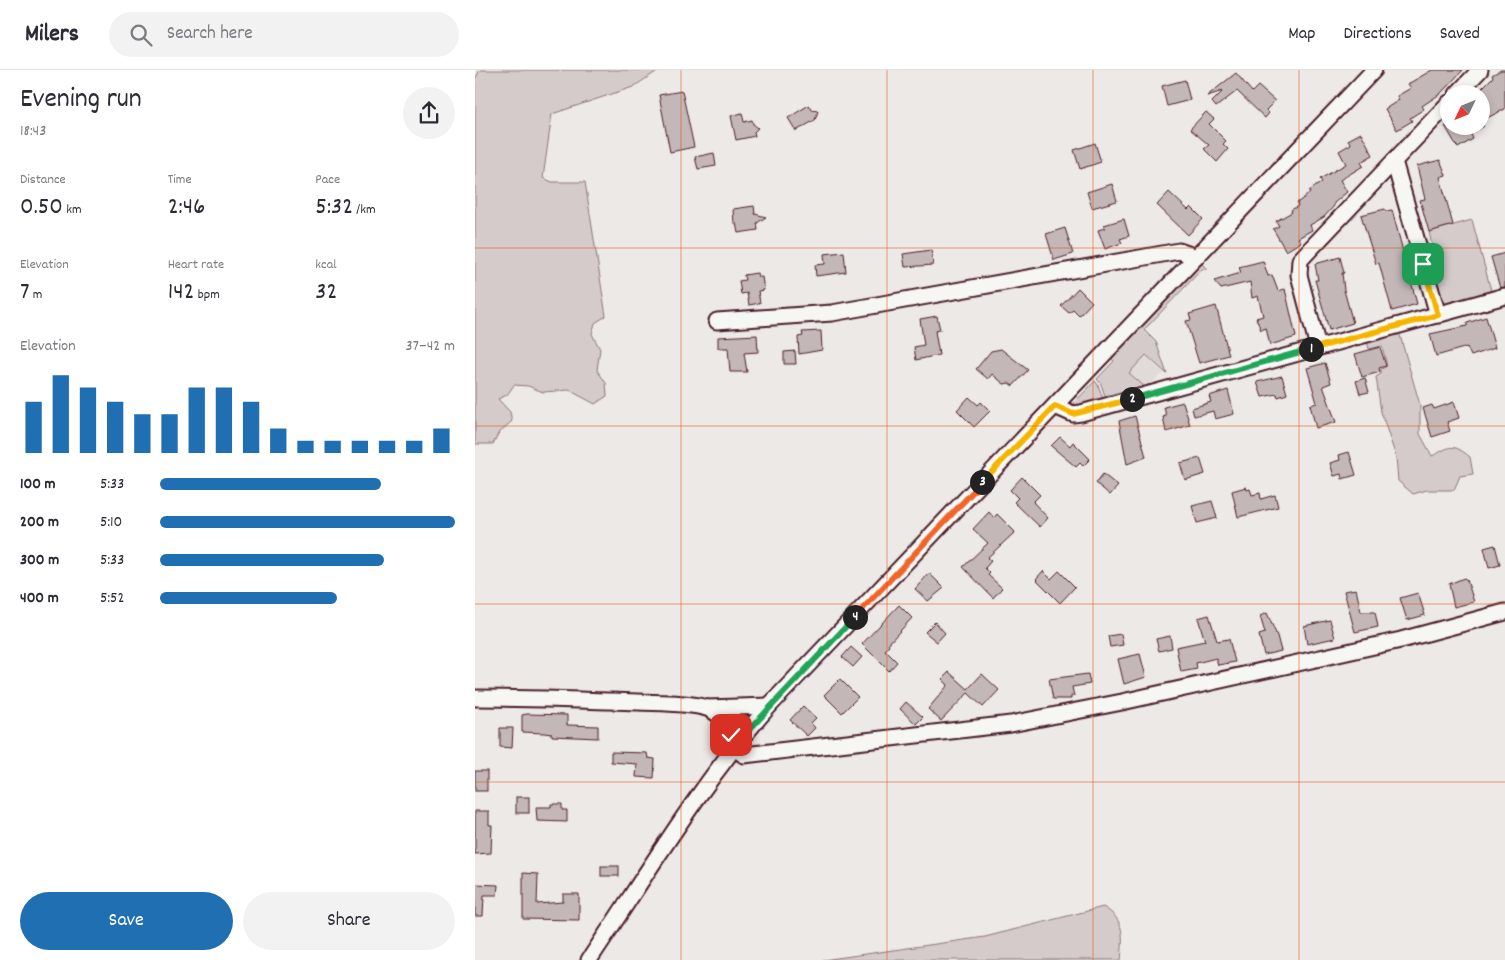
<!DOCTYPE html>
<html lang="en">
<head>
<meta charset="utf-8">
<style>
  body { margin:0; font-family:Dekko,sans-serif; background:#f2f2f3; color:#2b2b33; height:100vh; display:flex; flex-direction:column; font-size:19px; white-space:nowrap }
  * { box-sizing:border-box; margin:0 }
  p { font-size:16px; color:#7c7c81 }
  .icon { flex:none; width:28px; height:28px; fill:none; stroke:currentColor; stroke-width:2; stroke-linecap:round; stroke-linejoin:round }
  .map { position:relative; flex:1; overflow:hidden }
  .details { display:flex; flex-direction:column; background:#fff; width:475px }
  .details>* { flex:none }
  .needle { width:32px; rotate:227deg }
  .tools { position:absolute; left:965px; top:15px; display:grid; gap:10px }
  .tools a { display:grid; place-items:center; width:50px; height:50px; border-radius:50%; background:#fff; box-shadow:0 2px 8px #0003; font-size:25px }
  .pin { position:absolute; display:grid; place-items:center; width:42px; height:42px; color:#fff; margin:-21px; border-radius:10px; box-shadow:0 2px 8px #0006 }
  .km { position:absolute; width:25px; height:25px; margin:-12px; border-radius:50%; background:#222; color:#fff; font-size:14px; line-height:25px; text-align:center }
  .round { display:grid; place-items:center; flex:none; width:52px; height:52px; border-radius:26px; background:#f2f2f3 }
  .headline { display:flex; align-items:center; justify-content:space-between; height:85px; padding:0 20px }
  h1 { font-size:28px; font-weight:600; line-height:38px }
  .stats { display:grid; grid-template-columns:repeat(3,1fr); gap:8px; height:85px; padding:5px 20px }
  .stats div { display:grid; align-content:center }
  .stats b { font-size:25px; font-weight:600 }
  .stats small { font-size:14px; font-weight:400 }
  .stats p { font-size:14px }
  .chart { height:140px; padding:10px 20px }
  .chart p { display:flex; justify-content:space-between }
  .chart svg { width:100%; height:90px; margin-top:5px; stroke:#1f6fb2; stroke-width:6 }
  .cta { display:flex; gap:10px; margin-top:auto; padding:10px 20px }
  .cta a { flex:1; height:58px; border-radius:30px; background:#1f6fb2; color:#fff; font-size:20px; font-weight:600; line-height:58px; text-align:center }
  .cta a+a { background:#f2f2f3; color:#2b2b33 }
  ul { padding:0 20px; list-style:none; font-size:16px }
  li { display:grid; grid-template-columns:80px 60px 1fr; align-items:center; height:38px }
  li i { height:12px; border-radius:6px; background:#1f6fb2 }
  header { display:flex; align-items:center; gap:30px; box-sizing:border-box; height:70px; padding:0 25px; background:#fff; border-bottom:1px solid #e1e1e2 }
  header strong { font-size:24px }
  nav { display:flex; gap:28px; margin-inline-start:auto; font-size:18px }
  .search { width:350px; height:45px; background:#f2f2f3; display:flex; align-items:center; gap:12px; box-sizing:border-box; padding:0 18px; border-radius:28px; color:#7c7c81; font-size:19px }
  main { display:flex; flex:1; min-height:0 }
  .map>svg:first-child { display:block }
</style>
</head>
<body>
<header>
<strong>Milers</strong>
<div class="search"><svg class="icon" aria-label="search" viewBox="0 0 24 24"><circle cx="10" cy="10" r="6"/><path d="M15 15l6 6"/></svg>Search here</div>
<nav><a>Map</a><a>Directions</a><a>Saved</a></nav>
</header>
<main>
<section class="details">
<div class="headline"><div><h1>Evening run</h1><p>18:43</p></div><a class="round"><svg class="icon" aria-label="share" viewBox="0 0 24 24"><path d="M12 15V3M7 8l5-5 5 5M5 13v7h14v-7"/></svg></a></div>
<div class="stats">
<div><p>Distance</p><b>0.50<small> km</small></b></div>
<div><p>Time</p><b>2:46</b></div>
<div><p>Pace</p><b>5:32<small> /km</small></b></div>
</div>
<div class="stats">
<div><p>Elevation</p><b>7<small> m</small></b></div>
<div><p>Heart rate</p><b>142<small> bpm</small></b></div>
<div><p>kcal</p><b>32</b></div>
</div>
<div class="chart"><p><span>Elevation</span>37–42 m</p>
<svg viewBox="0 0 160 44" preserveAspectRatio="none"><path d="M5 44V19M15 44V6M25 44V12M35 44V19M45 44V25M55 44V25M65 44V12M75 44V12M85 44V19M95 44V32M105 44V38M115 44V38M125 44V38M135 44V38M145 44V38M155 44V32"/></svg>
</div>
<ul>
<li><b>100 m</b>5:33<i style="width:75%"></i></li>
<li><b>200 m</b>5:10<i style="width:100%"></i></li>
<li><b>300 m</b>5:33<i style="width:76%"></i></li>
<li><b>400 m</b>5:52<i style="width:60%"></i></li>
</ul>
<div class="cta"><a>Save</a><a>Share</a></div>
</section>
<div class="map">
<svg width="1030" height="890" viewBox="0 0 1030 890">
  <rect width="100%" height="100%" fill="#ece9e6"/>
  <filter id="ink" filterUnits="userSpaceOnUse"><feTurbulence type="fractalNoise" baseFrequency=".02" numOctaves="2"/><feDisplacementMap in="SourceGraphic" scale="10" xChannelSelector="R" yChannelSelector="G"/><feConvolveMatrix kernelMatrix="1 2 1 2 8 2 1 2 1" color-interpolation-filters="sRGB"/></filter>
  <g filter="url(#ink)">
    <polygon fill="#e0dad8" points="670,285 689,303 670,318 654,303"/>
    <g fill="#d4cbca" stroke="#8f757a">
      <polygon points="5,0 184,0 158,17 77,44 68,108 77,112 110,112 131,246 120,253 117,264 125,279 122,300 131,313 132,326 120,334 94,320 68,322 53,316 39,315 32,325 23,329 35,342 37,351 23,364 18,374 0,374 0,9"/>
      <polygon points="997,150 1017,224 968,235 953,191 960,189 954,162"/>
      <polygon points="726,193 732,199 727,199 669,260 681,272 692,304 671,285 654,303 670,317 674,314 678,319 662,324 660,318 630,326 626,314 622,309 639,291 636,288"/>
      <path d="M924 262 945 335V364L957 386C975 377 977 372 995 387L998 404 985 406 979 420H952L938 424 923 411 921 387 906 342 901 307 906 304V299L912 296 907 276 894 279 892 271Z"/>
      <polygon points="620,311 623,315 629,332 602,337 599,333"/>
      <path d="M628 837C651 850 648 867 646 890H348L510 867Z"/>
    </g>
    <g fill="#c4b7b7" stroke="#4a1f2b">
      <polygon points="957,0 988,0 965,24 947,36 949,39 935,48 937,51 922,60 910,39 924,30 922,26 936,18 933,14"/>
      <polygon points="1026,0 1030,0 1030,39 1006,51 1006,23 1008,22 1006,19 1018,7 1017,5"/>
      <polygon points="761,3 777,22 783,16 800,31 791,40 794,43 790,48 762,21 741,37 737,32 748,21 732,26"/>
      <polygon points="710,10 715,30 692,36 687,16"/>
      <polygon points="207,21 219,77 195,82 184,25"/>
      <polygon points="334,35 337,40 343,41 340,50 321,61 313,48"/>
      <polygon points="731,42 739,49 734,54 751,71 748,74 753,79 742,92 729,79 734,75 715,59"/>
      <polygon points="267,43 269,52 277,50 278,54 283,58 279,62 280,66 261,70 256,46"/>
      <polygon points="970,56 1009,56 996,64 998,69 983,78"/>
      <polygon points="886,63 898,85 886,92 888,96 865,110 872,122 859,133 859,136 849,147 835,155 837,160 823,168 826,172 811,181 798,159 804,156 801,151 817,142 816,140 823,136 822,133 835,123 834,121 847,112 845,109 871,94 864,81 876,74 873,70"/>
      <polygon points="620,73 626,92 605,99 599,80"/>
      <polygon points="239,83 241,96 223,99 220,87"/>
      <polygon points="965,90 971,105 965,107 978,155 954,162 945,130 950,129 942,96"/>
      <polygon points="637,114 642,131 617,138 612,122"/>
      <polygon points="694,122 713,140 716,137 728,149 713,165 682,135"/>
      <polygon points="279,136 280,144 291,147 282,153 283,160 263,163 261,153 259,153 258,139"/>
      <polygon points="910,139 911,141 917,140 942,234 917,241 904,193 901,194 886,145"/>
      <polygon points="649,149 654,166 645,169 647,173 630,179 623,160 630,158 629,155"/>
      <polygon points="590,158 598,184 579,190 571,164"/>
      <polygon points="456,180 458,195 430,197 428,184"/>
      <polygon points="369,182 371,202 341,206 340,195 350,194 349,184"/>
      <polygon points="1030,183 1030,217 1025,218 1016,187"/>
      <polygon points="865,187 869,203 867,203 869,220 878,253 854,260 840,210 843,210 840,194"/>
      <polygon points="788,191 793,206 797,205 803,221 810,219 821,267 795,275 791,258 786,260 781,248 788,246 783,226 777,228 775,212 746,219 739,211 766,203 764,197"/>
      <polygon points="282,203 283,207 287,207 289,220 283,221 285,233 274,235 272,223 266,224 264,211 270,210 269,205"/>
      <polygon points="603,218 617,232 604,246 598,240 594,243 586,236"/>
      <polygon points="741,236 754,285 724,293 711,251 716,250 714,244"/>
      <polygon points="462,246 465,260 460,261 464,285 441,290 439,277 449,275 445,249"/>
      <polygon points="1011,247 1020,278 996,286 992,277 961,286 955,264 992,256 992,253"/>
      <polygon points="346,261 347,280 324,284 323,267 328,266 327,262"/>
      <polygon points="282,265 283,282 269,283 272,302 255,302 253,278 243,278 243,267"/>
      <polygon points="905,277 911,296 904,298 905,302 887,307 880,284"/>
      <polygon points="526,279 553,300 538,316 534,313 529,314 517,304 513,309 501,299 516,281"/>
      <polygon points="320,281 321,294 309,294 309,282"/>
      <polygon points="850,293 856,313 848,316 861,352 841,358 835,335 842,333 832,298"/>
      <polygon points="807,306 812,324 803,327 802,324 787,327 782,312"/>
      <polygon points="890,308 894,322 885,324 881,311"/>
      <polygon points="753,320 759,344 740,349 738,341 719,346 717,338 736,332 734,326"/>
      <polygon points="494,327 503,335 506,332 515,341 499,357 482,340"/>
      <polygon points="708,332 715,355 691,362 688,347 691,346 689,337"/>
      <polygon points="979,332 984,348 972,352 975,361 957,367 948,338 957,335 959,339"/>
      <polygon points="660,346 671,387 652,394 644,351"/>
      <polygon points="585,367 595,376 598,372 615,389 608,396 605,393 601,397 576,376"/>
      <polygon points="874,382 881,405 867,409 866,404 859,406 855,393 865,390 864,385"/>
      <polygon points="725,388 730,404 710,410 705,393"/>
      <polygon points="628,404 643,416 635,425 621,413"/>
      <polygon points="547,407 565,425 558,432 573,448 565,457 539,432 543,428 535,420"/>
      <polygon points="771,417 772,420 775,419 777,425 785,423 786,429 800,425 803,437 763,447 757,421"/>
      <polygon points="737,431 742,448 722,453 717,436"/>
      <polygon points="514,442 519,448 522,444 540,462 512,488 516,491 510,498 515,503 513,505 527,518 518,528 488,497 513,473 498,459"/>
      <polygon points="1020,475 1025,495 1014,498 1009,478"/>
      <polygon points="568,501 576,509 584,501 600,517 585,533 561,509"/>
      <polygon points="454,503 469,518 453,531 440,519"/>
      <polygon points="989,508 992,510 999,532 979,537 974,514"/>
      <polygon points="881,519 886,542 900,542 903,557 880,562 869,521"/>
      <polygon points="943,523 950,545 932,550 925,528"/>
      <polygon points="424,535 437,548 413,574 414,576 410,580 422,592 414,601 387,574"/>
      <polygon points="792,543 802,566 806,581 789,585 784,565 790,563 785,546"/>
      <polygon points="734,545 742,571 754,569 760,592 743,595 741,588 721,593 722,599 706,602 701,577 730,571 723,548"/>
      <polygon points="855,550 860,568 832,574 829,556"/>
      <polygon points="460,552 470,563 462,572 450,562"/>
      <polygon points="646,564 648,575 635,577 633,566"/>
      <polygon points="695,566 697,578 684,581 681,569"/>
      <polygon points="376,577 387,587 378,597 367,587"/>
      <polygon points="665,584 671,607 649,614 643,589"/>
      <polygon points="474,602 493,619 507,604 524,620 508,637 493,623 466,651 453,639 473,615 467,609"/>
      <polygon points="613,604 615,614 597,617 599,626 596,626 596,629 578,629 574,609"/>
      <polygon points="365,609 383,627 367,643 349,625"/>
      <polygon points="431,632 448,647 441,654 425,639"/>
      <polygon points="328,636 341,648 336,653 340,658 332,666 315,650"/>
      <polygon points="52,644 92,645 92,655 123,656 123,668 77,666 77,664 69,663 47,662 47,645"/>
      <polygon points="25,658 38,658 37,678 25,677"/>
      <polygon points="136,682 172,683 173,688 180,689 179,708 161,707 162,694 136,692"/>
      <rect x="0" y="701" width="12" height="20"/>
      <rect x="41" y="727" width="13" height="16"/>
      <polygon points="76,734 87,734 87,740 92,740 92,752 62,751 61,737 76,737"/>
      <polygon points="0,741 14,741 14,755 17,755 16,783 0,784"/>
      <rect x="126" y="796" width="18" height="10"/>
      <polygon points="48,803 63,804 62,834 88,832 88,824 104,824 104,850 48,849"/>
      <polygon points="0,814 23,815 22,825 9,825 8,846 0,846"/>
    </g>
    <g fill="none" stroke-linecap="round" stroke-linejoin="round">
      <g stroke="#4a1f2b" stroke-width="19">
        <g id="minor">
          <polyline points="982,24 1005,0"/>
          <polyline points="919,91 963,245"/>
          <polyline points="242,251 357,243 704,181 721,187"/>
          <polyline points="843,277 824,205 825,190 974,33"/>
          <polyline points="580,336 598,344 606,343 1030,226"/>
          <path d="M0 628C55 628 109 630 163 632 185 633 211 632 232 638 249 644 255 661 258 677L269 685 536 654 647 632 926 570 1030 542"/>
          <polyline points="232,638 294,636"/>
          <path d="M114 890C172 804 225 714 294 636L899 0"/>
        </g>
      </g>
      <use href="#minor" stroke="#f6f6f2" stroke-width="15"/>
    </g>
  </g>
  <g fill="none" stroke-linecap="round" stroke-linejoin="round" filter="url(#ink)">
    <g stroke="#fff" stroke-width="10">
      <polyline id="split-1" points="836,279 963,245 948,194"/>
    </g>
    <g stroke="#fff" stroke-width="10">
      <polyline id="split-2" points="657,329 836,279"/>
    </g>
    <g stroke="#fff" stroke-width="10">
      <polyline id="split-3" points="507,412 580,336 598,344 657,329"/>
    </g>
    <g stroke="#fff" stroke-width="10">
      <polyline id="split-4" points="380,547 507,412"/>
    </g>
    <g stroke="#fff" stroke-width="10">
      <polyline id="split-5" points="256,665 258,677 380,547"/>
    </g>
    <use href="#split-1" stroke="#f5b400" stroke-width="6"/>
    <use href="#split-2" stroke="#22a559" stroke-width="6"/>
    <use href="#split-3" stroke="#f5b400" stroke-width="6"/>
    <use href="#split-4" stroke="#f0652b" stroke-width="6"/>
    <use href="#split-5" stroke="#22a559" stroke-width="6"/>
  </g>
  <path fill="none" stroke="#e0560e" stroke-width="1" stroke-opacity="0.55" d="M206 0V890M412 0V890M618 0V890M824 0V890M0 178H1030M0 356H1030M0 534H1030M0 712H1030"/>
</svg>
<div class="tools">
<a><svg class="needle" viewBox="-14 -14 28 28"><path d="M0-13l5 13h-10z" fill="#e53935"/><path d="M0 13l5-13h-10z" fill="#7c7c81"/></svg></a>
</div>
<div class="pin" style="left:948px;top:194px;background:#1e9e55"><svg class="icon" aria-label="arrive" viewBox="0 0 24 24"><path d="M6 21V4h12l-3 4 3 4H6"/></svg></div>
<div class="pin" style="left:256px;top:665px;background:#d93025"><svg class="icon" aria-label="check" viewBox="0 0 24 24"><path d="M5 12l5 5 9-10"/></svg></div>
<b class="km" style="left:836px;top:279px">1</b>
<b class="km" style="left:657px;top:329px">2</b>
<b class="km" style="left:507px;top:412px">3</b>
<b class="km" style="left:380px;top:547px">4</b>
</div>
</main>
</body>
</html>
